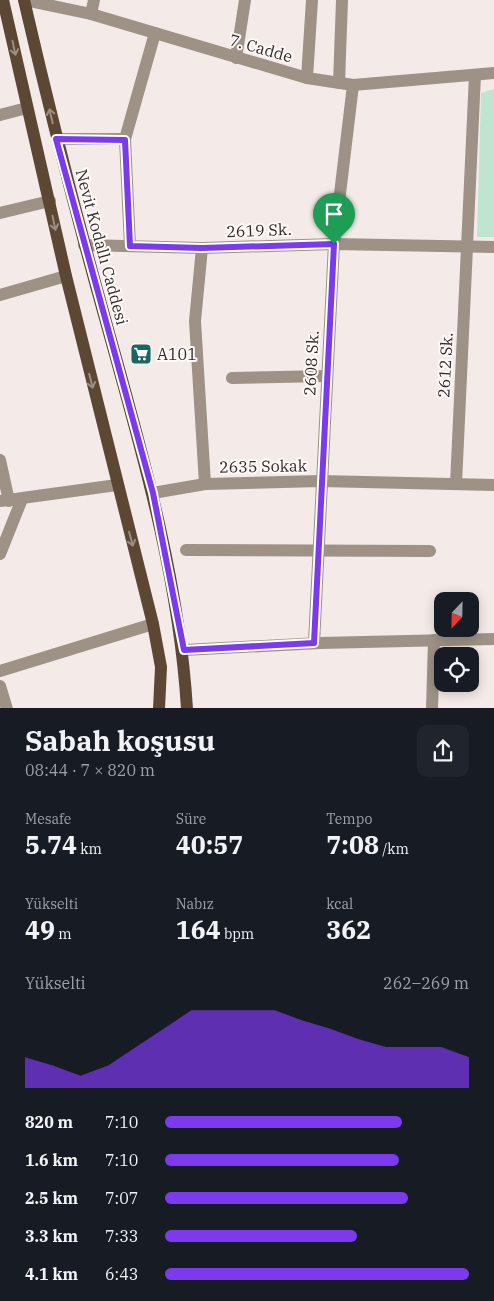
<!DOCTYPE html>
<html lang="tr">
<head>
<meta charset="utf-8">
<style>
  body { margin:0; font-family:"IBM Plex Serif",serif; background:#20242c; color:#f1f3f6; height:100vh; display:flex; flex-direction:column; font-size:19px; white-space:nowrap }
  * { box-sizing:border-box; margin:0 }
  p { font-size:16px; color:#9ea1a6 }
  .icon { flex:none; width:28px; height:28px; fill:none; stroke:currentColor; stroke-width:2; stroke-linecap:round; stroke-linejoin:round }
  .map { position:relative; height:708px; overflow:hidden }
  .drawer { display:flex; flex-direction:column; background:#171b24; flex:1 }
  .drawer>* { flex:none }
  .needle { width:32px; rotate:202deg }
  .controls { position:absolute; left:434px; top:592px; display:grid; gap:10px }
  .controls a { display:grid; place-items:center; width:45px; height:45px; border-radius:10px; background:#171b24; box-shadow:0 2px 12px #0003; font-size:25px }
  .pin { position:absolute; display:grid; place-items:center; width:42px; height:42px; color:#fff; margin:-51px -21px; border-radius:50% 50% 50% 0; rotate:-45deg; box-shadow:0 0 5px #0007 }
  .pin .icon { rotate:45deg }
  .round { display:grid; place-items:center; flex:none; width:52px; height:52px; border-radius:10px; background:#20242c }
  .head { display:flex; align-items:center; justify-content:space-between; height:85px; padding:0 25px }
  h1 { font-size:28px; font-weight:700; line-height:38px }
  .metrics { display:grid; grid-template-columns:repeat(3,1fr); gap:8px; height:85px; padding:5px 25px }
  .metrics div { display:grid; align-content:center }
  .metrics b { font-size:25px; font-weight:700 }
  .metrics small { font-size:14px; font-weight:400 }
  .metrics p { font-size:14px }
  .chart { height:140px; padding:10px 25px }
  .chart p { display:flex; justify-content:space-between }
  .chart svg { width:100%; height:90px; margin-top:5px; fill:#7c3aed; opacity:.7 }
  ul { padding:0 25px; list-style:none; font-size:16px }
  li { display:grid; grid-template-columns:80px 60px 1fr; align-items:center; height:38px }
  li i { height:12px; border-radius:6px; background:#7c3aed }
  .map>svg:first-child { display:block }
</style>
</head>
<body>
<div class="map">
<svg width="494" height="709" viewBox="0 0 494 709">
  <rect width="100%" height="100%" fill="#f4ebe8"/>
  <polygon fill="#bfe5d0" points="494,89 494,237 477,237 481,93"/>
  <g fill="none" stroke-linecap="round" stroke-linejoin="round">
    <g stroke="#9e9186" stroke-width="12">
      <polyline points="24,0 91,14 307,78 353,85 494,73"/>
      <polyline points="91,14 94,0"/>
      <polyline points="236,58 245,0"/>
      <polyline points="307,78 312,0"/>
      <polyline points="339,83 342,0"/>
      <polyline points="0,115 27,108"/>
      <polyline points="57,139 125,139"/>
      <polyline points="0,213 50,201"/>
      <polyline points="84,245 202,248 334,244 494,247"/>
      <polyline points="130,246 125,139 155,33"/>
      <polyline points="202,248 195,321 205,484"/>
      <polyline points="0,295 66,276"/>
      <polyline points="232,378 327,376"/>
      <polyline points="0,460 9,501"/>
      <polyline points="456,484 475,75"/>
      <polyline points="153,493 205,484 321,481 494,485"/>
      <polyline points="0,501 117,485"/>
      <polyline points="186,550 430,551"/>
      <polyline points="0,554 22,499"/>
      <polyline points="314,643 334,244 353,85"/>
      <polyline points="184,650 320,643 494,639"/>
      <polyline points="0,671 153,624"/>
      <polyline points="0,686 7,709"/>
      <polyline points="432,709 434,640"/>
    </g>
    <g stroke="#5c4634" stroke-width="12">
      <polyline points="3,0 66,276 153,624 161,667 159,709"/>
      <path d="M24 0C49 108 76 215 106 322 141 449 179 576 187 709"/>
    </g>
  </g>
  <defs><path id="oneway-shaft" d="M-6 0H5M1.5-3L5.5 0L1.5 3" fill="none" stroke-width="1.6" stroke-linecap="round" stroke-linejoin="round" transform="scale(1.25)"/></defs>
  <g stroke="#9d8e82">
    <use href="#oneway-shaft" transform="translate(14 48) rotate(78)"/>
    <use href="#oneway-shaft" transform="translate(51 116) rotate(-103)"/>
    <use href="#oneway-shaft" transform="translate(54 223) rotate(78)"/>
    <use href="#oneway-shaft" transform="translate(91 381) rotate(76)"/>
    <use href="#oneway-shaft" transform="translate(131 539) rotate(75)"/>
  </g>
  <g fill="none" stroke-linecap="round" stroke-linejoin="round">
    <g stroke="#fff" stroke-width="10">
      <polygon id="route" points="56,139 125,140 130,246 202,248 334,244 314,643 184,650 153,493"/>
    </g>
    <use href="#route" stroke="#7c3aed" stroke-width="6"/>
  </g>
  <defs>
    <g id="supermarket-square" transform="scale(1.125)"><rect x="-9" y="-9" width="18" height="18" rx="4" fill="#196660" stroke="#fffaf7"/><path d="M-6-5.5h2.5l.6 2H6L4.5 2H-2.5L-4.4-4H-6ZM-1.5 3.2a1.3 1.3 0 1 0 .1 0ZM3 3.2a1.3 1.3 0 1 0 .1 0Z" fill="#fff"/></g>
  </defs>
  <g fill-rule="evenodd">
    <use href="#supermarket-square" x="141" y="354"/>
  </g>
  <g text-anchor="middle" stroke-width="4" stroke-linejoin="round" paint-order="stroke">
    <g font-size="16" fill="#302c2b" stroke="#fffaf7">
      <text transform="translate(261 48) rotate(16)" y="6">7. Cadde</text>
      <text transform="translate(259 230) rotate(-2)" y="6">2619 Sk.</text>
      <text transform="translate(102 247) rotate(75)" y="6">Nevit Kodallı Caddesi</text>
      <text transform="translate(311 363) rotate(-87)" y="6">2608 Sk.</text>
      <text transform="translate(445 365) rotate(-87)" y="6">2612 Sk.</text>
      <text transform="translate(263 466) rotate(-1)" y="6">2635 Sokak</text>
    </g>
    <g font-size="16" fill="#302c2b" stroke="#fffaf7" text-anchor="start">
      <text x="157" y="360">A101</text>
    </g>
  </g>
</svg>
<div class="controls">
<a><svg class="needle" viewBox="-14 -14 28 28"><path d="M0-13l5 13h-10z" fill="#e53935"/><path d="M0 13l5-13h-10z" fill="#9ea1a6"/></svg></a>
<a><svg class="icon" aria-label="locate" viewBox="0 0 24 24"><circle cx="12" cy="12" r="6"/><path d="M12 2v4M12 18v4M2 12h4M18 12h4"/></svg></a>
</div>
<div class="pin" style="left:334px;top:244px;background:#1e9e55"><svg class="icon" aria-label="arrive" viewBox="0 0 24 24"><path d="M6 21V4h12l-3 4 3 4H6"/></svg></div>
</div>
<section class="drawer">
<div class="head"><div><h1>Sabah koşusu</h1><p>08:44 · 7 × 820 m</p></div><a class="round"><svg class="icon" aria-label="share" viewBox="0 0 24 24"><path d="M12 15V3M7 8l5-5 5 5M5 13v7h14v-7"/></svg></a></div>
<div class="metrics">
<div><p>Mesafe</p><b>5.74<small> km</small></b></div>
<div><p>Süre</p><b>40:57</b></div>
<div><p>Tempo</p><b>7:08<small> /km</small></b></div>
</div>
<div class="metrics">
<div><p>Yükselti</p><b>49<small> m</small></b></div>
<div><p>Nabız</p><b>164<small> bpm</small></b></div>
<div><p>kcal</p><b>362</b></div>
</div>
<div class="chart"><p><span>Yükselti</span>262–269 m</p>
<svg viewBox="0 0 160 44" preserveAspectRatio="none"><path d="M0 44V29L10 33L20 38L30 33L40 24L50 15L60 6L70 6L80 6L90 6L100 11L110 15L120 20L130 24L140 24L150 24L160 29V44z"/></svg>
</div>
<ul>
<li><b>820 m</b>7:10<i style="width:78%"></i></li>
<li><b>1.6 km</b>7:10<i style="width:77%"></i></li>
<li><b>2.5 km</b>7:07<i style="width:80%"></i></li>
<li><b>3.3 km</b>7:33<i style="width:63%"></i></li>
<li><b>4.1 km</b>6:43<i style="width:100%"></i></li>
</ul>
</section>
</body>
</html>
